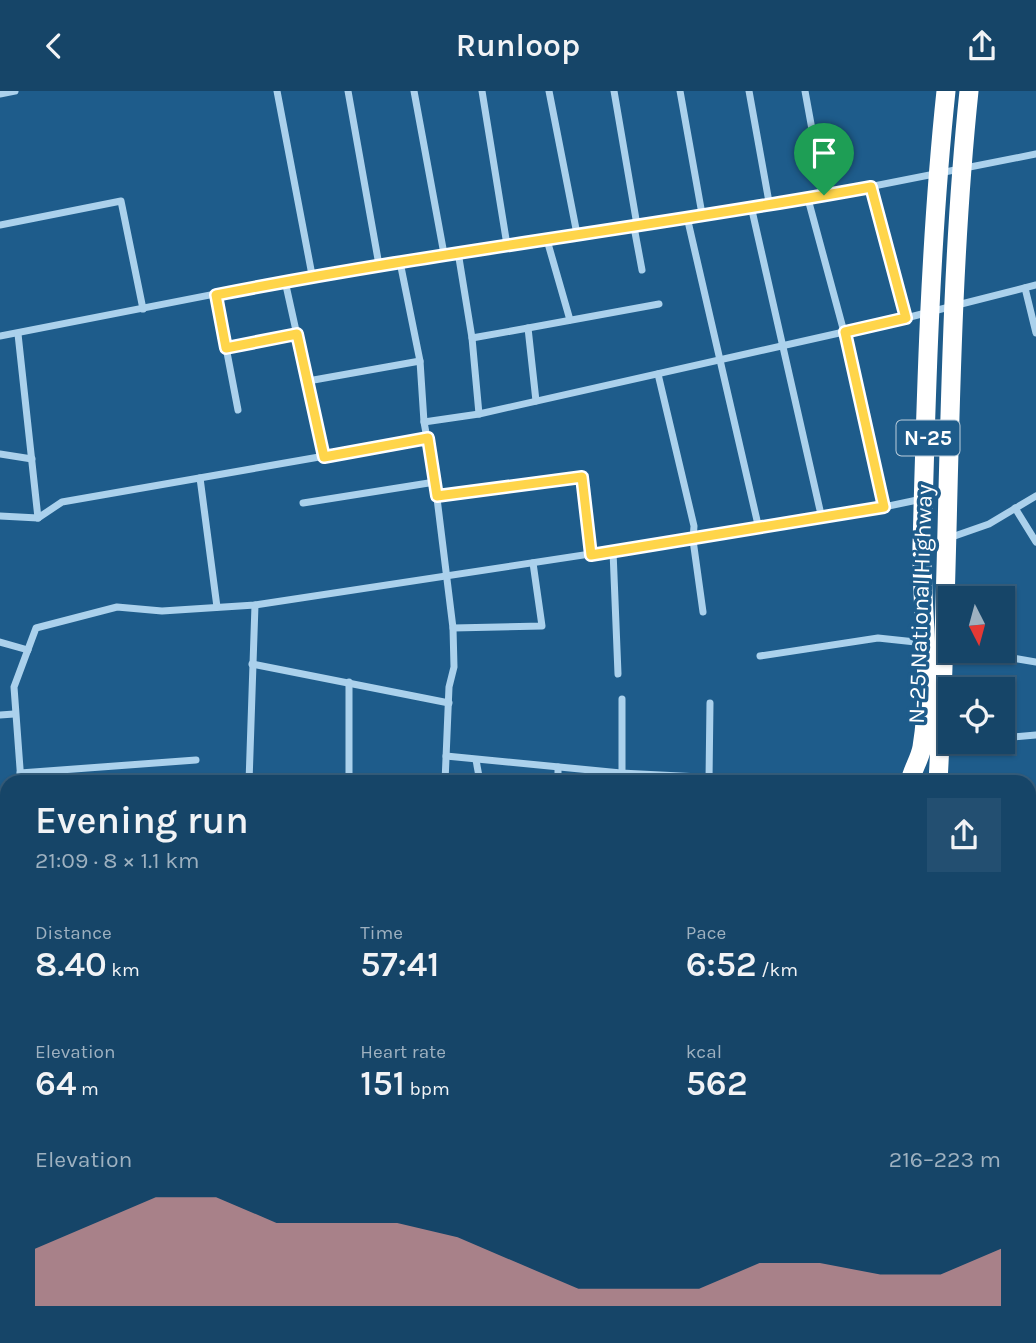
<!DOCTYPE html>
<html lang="en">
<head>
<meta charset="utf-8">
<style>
  body { margin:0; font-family:Karla,sans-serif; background:#234f71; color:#f1f3f6; height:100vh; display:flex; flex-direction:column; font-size:26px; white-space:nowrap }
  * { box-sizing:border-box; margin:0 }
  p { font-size:23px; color:#9eb1c0 }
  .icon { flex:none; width:38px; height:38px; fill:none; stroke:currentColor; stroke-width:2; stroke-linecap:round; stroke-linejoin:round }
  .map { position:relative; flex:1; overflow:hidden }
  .sheet { position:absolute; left:0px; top:684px; width:1036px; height:569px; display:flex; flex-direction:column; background:#164568; border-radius:21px 21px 0 0; box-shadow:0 2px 5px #0004,0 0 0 2px #355d7c }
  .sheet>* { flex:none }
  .needle { width:46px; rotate:174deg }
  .tools { position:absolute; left:938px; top:495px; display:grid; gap:14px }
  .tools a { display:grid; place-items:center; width:77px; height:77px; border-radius:0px; background:#164568; box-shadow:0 2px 5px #0004,0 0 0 2px #355d7c; font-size:35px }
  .pin { position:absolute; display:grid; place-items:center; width:60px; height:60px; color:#fff; margin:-72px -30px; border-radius:50% 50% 50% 0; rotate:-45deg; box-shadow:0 0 7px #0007 }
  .pin .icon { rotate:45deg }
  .round { display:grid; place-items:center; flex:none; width:74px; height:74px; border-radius:0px; background:#234f71 }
  .overview { display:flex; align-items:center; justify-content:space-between; height:119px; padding:0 35px }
  h1 { font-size:38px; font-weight:600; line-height:52px }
  .stats { display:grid; grid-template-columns:repeat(3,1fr); gap:10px; height:119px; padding:7px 35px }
  .stats div { display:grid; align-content:center }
  .stats b { font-size:35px; font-weight:600 }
  .stats small { font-size:19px; font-weight:400 }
  .stats p { font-size:19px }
  .chart { height:196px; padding:14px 35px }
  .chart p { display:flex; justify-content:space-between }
  .chart svg { width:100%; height:126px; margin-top:7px; fill:#e69b98; opacity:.7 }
  header { display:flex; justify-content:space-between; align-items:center; height:91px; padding:0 35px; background:#164568; font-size:32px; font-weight:600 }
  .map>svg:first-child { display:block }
</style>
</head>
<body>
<header><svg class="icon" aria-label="back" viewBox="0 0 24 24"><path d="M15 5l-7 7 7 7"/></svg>Runloop<svg class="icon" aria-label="share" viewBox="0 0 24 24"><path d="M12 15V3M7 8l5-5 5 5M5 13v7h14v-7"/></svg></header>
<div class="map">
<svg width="1036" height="1252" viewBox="0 0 1036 1252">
  <rect width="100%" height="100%" fill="#1e5c8b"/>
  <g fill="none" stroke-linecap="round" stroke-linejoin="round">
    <g stroke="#abd1ec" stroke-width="7">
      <polyline points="277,0 312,184"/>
      <polyline points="348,0 379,174"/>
      <polyline points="414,0 444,163"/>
      <polyline points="482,0 507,154"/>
      <polyline points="549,0 577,143"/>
      <polyline points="614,0 637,134"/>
      <polyline points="680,0 702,123"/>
      <polyline points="749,0 769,111"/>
      <polyline points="805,0 824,104"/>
      <polyline points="0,3 15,0"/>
      <polyline points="871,96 906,227"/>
      <polyline points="808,108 844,241 884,416"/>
      <polyline points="751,115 822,428"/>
      <polyline points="687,126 759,438"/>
      <polyline points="0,134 121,110 143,218"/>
      <polyline points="634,136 642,179"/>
      <polyline points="547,149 570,229"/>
      <polyline points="458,161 472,247 479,323"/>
      <polyline points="400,171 420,270 424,331 435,391 453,537 454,576 449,596 445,691"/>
      <polyline points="285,190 324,366"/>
      <polyline points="1025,197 1036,242"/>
      <polyline points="216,204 238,319"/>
      <polyline points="528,237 659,213"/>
      <polyline points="18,243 38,427"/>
      <polyline points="0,245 312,184 634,136 769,111 808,108 1036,63"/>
      <polyline points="472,247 528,237 536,310"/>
      <polyline points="226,257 297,242"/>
      <polyline points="658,283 694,435 693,449 703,521"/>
      <polyline points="308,290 420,270"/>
      <polyline points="424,331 479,323 906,227 1036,194"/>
      <polyline points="0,363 32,368"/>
      <polyline points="200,387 217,516"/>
      <polyline points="437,405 581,386 591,464"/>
      <polyline points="303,412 435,391"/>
      <polyline points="1015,417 1036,451"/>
      <polyline points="0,425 38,427 62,411 428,347"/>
      <polyline points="926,455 989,433 1036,405"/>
      <polyline points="613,460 618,583"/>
      <polyline points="453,537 542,535 533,472"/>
      <polyline points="0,551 28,559"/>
      <polyline points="971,560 1036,571"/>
      <polyline points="760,565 878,547 925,552"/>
      <polyline points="252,573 449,612"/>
      <polyline points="349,591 349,691"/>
      <polyline points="0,624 14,623"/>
      <polyline points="1003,647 1036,644"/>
      <polyline points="940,656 976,651"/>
      <polyline points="446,665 621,682 777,690 910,688"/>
      <polyline points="476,669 480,691"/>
      <polyline points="558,676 558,691"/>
      <polyline points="20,682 196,669"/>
      <polyline points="709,689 710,612"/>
      <polyline points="21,691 14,596 36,537 117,516 162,520 255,514 846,424 922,408"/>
      <polyline points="249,691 255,514"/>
      <polyline points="622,691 622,608"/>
      <polyline points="1029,867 1036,861"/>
      <polyline points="1029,1063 1036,1059"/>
      <polyline points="1029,1107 1036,1103"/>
      <polyline points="1029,1158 1036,1154"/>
      <polyline points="1029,1181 1036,1216"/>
      <polyline points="510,1246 512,1252"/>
      <polyline points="590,1246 591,1252"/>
      <polyline points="715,1246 716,1252"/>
      <polyline points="728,1252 754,1250"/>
    </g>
    <g stroke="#d7eaf9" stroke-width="14">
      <polyline points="0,1249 9,1246"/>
      <polyline points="40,1252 61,1246"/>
    </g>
    <g stroke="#fff" stroke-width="19">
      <path d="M910 691C912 679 920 668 922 656 933 590 921 522 922 455 926 304 930 151 946 0"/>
      <path d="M938 691C951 461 945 229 969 0"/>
      <polyline points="921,1246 922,1252"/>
      <polyline points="947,1246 948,1252"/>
    </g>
  </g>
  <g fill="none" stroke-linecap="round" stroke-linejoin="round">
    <g stroke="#fff" stroke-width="14">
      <path id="route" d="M871 96 906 227 845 241 884 416 591 464 582 386 437 405 428 347 324 366 297 243 226 257 216 204C433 161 654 136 871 96Z"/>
    </g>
    <use href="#route" stroke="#ffd54a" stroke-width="9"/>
  </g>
  <g text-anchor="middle" stroke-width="7" stroke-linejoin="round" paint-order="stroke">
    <rect fill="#1e5c8b" stroke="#bccedc" stroke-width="2" x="896.5" y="329.5" width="63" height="35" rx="5"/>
    <g font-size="21" font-weight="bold" fill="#fff">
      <text x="928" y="354">N-25</text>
    </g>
    <g font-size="23" fill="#fff" stroke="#1e5c8b">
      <text transform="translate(920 513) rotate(-88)" y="8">N-25 National Highway</text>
    </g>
  </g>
</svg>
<div class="tools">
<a><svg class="needle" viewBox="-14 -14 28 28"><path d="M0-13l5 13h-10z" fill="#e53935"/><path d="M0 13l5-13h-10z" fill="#9eb1c0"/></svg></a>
<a><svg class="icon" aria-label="locate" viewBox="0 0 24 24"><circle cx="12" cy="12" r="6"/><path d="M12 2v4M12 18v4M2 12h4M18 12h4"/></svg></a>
</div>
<div class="pin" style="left:824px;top:104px;background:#1e9e55"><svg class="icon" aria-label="arrive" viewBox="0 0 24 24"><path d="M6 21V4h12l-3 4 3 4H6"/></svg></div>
<section class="sheet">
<div class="overview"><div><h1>Evening run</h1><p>21:09 · 8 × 1.1 km</p></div><a class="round"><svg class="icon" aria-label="share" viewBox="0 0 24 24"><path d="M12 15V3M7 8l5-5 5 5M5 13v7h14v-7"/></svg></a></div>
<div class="stats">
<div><p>Distance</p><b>8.40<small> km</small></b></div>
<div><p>Time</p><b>57:41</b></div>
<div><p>Pace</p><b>6:52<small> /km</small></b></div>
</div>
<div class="stats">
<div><p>Elevation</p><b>64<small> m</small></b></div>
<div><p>Heart rate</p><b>151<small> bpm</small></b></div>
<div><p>kcal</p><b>562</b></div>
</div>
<div class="chart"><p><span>Elevation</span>216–223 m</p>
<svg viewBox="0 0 160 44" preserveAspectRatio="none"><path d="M0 44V24L10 15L20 6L30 6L40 15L50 15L60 15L70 20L80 29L90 38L100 38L110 38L120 29L130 29L140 33L150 33L160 24V44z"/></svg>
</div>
</section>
</div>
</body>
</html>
